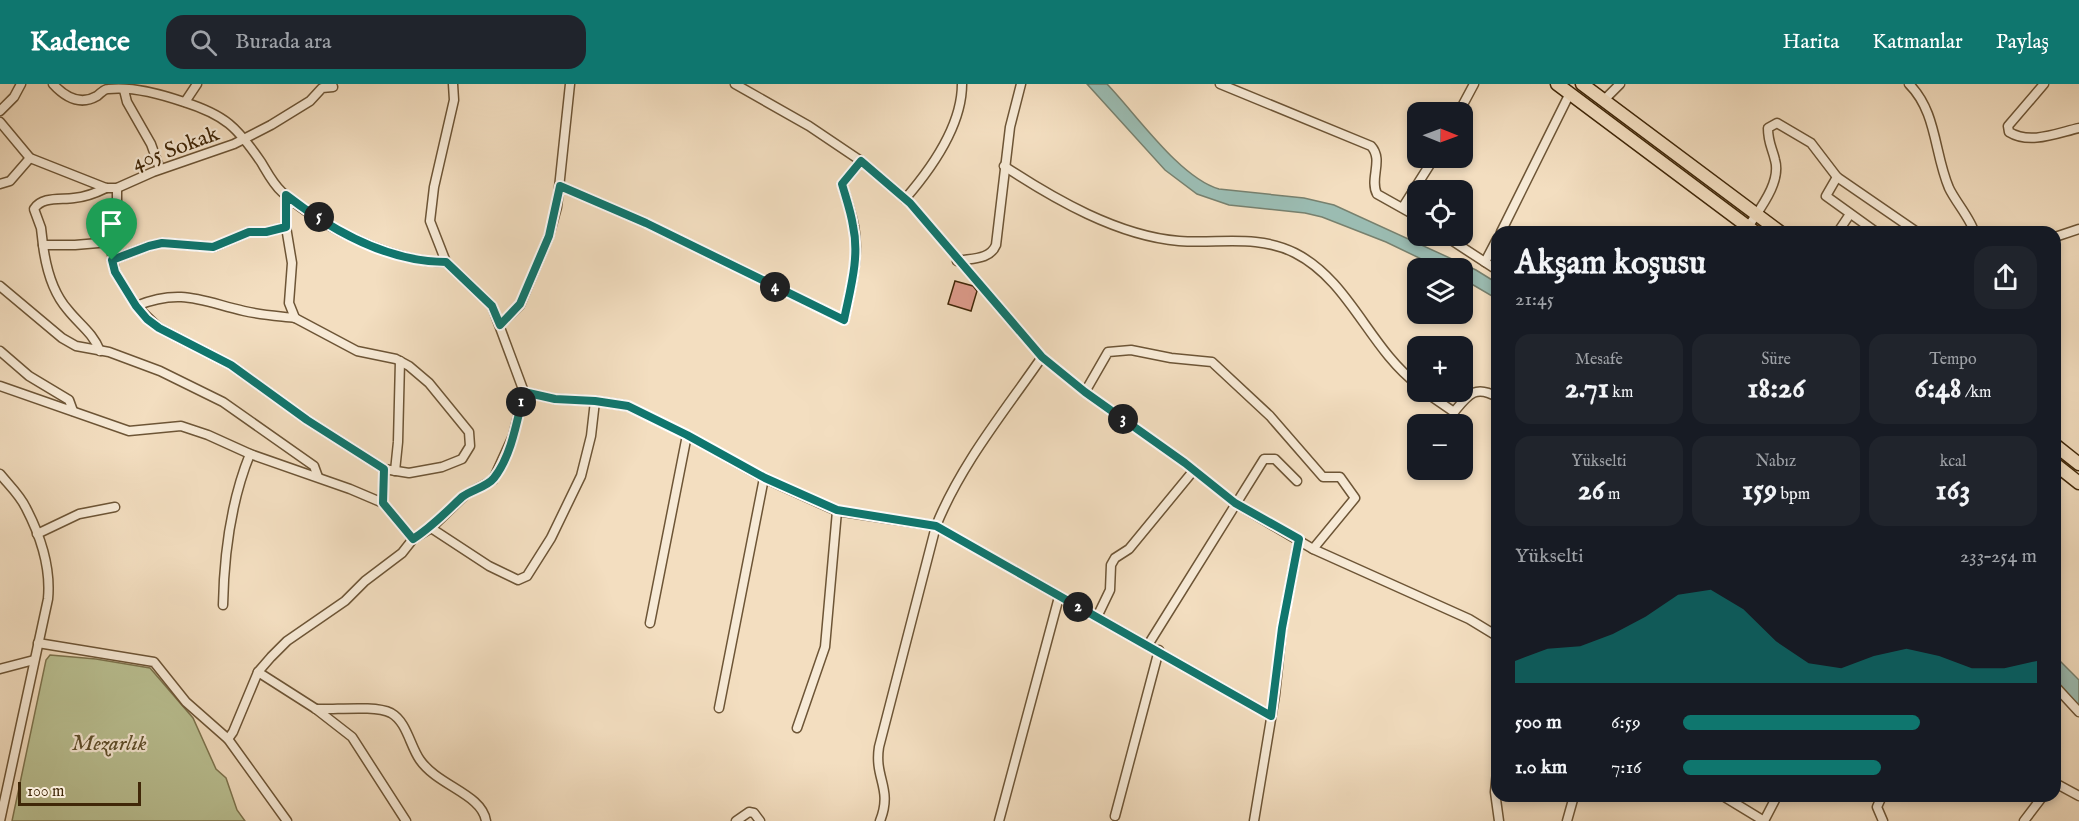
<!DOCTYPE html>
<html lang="tr">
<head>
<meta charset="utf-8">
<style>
  body { margin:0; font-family:"IM FELL English",serif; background:#20242c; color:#f1f3f6; height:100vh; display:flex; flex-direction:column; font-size:22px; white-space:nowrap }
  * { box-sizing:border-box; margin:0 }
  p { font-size:20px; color:#9ea1a6 }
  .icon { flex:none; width:33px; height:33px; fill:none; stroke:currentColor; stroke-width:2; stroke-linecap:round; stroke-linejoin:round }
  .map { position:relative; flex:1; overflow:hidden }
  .details { position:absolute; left:1491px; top:142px; width:570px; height:576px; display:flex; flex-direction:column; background:#171b24; border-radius:18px; box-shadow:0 3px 9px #0003 }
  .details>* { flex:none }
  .needle { width:39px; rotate:91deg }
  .controls { position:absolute; left:1407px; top:18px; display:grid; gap:12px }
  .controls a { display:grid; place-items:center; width:66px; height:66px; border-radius:12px; background:#171b24; box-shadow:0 3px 9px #0003; font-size:30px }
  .scale { position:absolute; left:18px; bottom:15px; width:123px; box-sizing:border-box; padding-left:6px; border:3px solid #402708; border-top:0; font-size:16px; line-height:21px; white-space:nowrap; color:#402708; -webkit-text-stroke:4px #f7ead6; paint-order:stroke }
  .pin { position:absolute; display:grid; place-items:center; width:51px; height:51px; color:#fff; margin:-62px -26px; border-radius:50% 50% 50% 0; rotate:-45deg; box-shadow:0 0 6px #0007 }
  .pin .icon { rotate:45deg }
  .km { position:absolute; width:30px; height:30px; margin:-15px; border-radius:50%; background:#222; color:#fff; font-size:16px; line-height:30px; text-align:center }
  .round { display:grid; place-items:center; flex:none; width:63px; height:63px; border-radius:18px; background:#20242c }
  .head { display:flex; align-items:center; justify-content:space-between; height:102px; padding:0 24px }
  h1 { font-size:33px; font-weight:700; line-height:45px }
  .metrics { display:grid; grid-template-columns:repeat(3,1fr); gap:9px; height:102px; padding:6px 24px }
  .metrics div { display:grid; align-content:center; border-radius:15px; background:#20242c; text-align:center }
  .metrics b { font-size:30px; font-weight:700 }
  .metrics small { font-size:16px; font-weight:400 }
  .metrics p { font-size:16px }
  .chart { height:168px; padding:12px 24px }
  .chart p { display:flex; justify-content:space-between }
  .chart svg { width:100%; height:108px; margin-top:6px; fill:#0f766e; opacity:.7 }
  ul { padding:0 24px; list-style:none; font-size:20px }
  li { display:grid; grid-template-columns:96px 72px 1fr; align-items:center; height:45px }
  li i { height:15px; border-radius:8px; background:#0f766e }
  header { display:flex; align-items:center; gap:36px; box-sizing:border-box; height:84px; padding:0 30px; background:#0f766e; color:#fff }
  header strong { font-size:28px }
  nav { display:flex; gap:33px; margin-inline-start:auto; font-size:21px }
  .search { width:420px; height:54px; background:#20242c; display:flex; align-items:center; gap:15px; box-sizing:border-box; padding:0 21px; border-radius:18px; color:#9ea1a6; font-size:22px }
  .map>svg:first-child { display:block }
</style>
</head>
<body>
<header>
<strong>Kadence</strong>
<div class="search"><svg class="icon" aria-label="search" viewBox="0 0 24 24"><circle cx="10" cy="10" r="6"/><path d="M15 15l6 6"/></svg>Burada ara</div>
<nav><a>Harita</a><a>Katmanlar</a><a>Paylaş</a></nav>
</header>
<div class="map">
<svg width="2079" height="737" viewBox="0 0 2079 737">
  <rect width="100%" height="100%" fill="#f3dec0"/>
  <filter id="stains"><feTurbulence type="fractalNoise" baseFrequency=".00333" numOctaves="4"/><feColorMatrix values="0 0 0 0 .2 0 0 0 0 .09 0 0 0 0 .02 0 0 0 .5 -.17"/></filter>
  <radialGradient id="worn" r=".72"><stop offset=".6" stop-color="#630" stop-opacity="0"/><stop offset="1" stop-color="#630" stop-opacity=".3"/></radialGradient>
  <polygon fill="#bac193" stroke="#7d744e" stroke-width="1.5" points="50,571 96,575 150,584 193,634 216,685 226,694 237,726 245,737 12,737 46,576"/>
  <g fill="#9bbcb2" stroke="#77806e" stroke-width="1.5">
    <path d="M1087 0H1107C1136 30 1180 94 1219 105L1304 114 1334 121 1476 186 1497 199V215L1463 195 1462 184H1440L1386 158 1322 133 1305 129 1229 121 1197 110 1165 86Z"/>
    <polygon points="2055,572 2079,596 2079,625 2055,600"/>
  </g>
  <polygon fill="#dd9b8b" stroke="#402708" stroke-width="1.5" points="955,197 973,202 977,207 971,227 948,220"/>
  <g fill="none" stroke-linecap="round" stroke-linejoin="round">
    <g stroke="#6d5536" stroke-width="11">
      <g id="minor">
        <path d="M53 0C65 13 80 22 97 12 101 9 104 5 108 5 133 2 161 10 184 18 225 31 237 43 261 78 267 88 273 100 282 108 320 143 394 179 446 178"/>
        <polyline points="453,0 454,16 434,103 430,137 446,178 492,222 524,308"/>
        <polyline points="735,0 809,42 861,77 910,119 1042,273 1085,308 1185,379 1235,419 1313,465 1469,535 1497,552"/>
        <path d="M1220 0 1371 62C1384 76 1369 95 1377 110L1418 133"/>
        <path d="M1909 0C1937 28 1934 69 1949 104 1955 117 1972 137 1974 148"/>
        <path d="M2044 0 2008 42 2009 48C2030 61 2057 49 2079 44"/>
        <polyline points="124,6 127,18 151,60 160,85"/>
        <polyline points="1604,16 1620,0"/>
        <polyline points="185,18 197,0"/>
        <polyline points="0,27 14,13 21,0"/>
        <polyline points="1459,28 1474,0"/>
        <polyline points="0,38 30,74 106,104 117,104 153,88 234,60 271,41 310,17 322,4 333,3"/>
        <path d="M1004 82C1054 115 1118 152 1179 157 1219 160 1257 150 1295 169 1350 197 1369 264 1418 301"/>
        <polyline points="1837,93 1826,112 1876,148"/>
        <polyline points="0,100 10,97 30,74"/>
        <path d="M560 102 646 139 844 236C850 206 860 173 854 142 851 128 846 114 842 100L861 77"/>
        <polyline points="117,104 117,118 110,158 115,188 136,222 159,244 231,281 307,336 384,385 409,389 442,383 462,375 470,362 469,348 429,299 409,282 396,275 357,267 295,234 289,219 292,179 286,143 286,111"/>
        <path d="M905 115C931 85 962 41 962 0"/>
        <polyline points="1403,123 1434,74"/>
        <polyline points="1501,148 1570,9"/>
        <path d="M1745 148C1756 129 1782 100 1775 76 1772 63 1768 59 1768 44L1777 39 1811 59 1837 93 1917 148"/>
        <polyline points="1838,148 1850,130"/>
        <polyline points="1445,152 1497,186"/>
        <polyline points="2055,153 2079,145"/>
        <path d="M43 161 41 144 34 125C42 112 61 116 74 114 85 113 96 109 106 104"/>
        <polyline points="112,176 149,162 162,159 214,163 249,148 266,148 286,143"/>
        <path d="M957 177C971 174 990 176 996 161L1010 43 1021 0"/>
        <polyline points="1485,178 1497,155"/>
        <polyline points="0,202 62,254 76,262 109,268 160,287 223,318 314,382 318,393"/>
        <path d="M136 222C181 204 201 217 244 227 261 231 278 232 295 234"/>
        <polyline points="500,241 520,221 549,152 557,123 570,0"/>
        <polyline points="0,267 29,292 69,316 73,327"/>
        <path d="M100 267C93 249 79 240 68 226 52 208 46 184 43 161H75L110 158"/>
        <polyline points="0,302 129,347 181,342 208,351 250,370 350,405 383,419"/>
        <polyline points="524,308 555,315 595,317 628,322 687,351 764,394 837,427 936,442 1271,632"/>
        <polyline points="1085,308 1108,268 1131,266 1171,274 1212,278 1270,332 1323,393 1340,393 1355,414 1313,465"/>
        <path d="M1425 308 1454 328C1468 311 1475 300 1497 313"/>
        <polyline points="384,385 383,419 413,455"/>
        <polyline points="395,387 398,358 400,277"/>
        <path d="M0 390C8 400 20 411 26 424 40 451 51 484 48 515L0 737"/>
        <polyline points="431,444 489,482 518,496 527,492 551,454 581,392 591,352 595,317"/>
        <polyline points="37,450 79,430 115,423"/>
        <path d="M223 521C224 470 231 417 250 370"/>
        <polyline points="1097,533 1110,506 1111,481 1115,474 1129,465 1194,386"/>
        <polyline points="650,539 687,351"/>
        <polyline points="38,559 154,578 186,618 228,655 287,737"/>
        <polyline points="1148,561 1264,375 1275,375 1297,397"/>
        <polyline points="0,585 34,576"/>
        <polyline points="258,588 316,625 352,653 406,737"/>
        <polyline points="2055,602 2079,628"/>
        <polyline points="719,624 764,394"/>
        <path d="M316 625C335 626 375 621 391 629 407 638 410 662 420 676 438 702 482 710 486 737"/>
        <polyline points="797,644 825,563 837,427"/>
        <polyline points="228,655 233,648 258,588 271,573 287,557 345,517 365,497 402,469 413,455 431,444 465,411 493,396 513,352 524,308"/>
        <polyline points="1497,687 1495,708 1499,737"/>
        <polyline points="2055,699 2079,712"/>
        <polyline points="1723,712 1764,737"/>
        <polyline points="1882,712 1877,723 1883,737"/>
        <polyline points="1115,732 1159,566"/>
        <polyline points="736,737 749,728 754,729 760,737"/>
        <path d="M880 737C893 704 874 695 879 663L936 442C961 380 1004 328 1042 273"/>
        <polyline points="999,737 1059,513"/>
        <polyline points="1254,737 1275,611 1282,544 1299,455"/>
        <polyline points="1567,737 1574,712"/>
        <polyline points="1764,737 1777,712"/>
        <polyline points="2024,737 2043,712"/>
      </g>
    </g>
    <g stroke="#402708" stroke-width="15">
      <g id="highway">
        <polyline points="1557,0 1755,148"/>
        <polyline points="1582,0 1780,148"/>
        <polyline points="2055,361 2079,380"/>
        <polyline points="2055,380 2079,399"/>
      </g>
    </g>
    <use href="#minor" stroke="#f7ead6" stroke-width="8"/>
    <use href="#highway" stroke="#f3dec0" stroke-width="12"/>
  </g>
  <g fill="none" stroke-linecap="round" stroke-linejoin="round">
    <g stroke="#fff" stroke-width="12">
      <path id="route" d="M861 77 910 119 1042 273 1085 308 1185 379 1235 419 1299 455 1282 544 1271 632 936 442 837 426 765 394 687 351 628 322 595 317 555 315 524 308C517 336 512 371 494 394 487 403 471 406 462 413 446 428 432 443 413 455L383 419 384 385 307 336 231 281 159 244 147 235 136 222 115 188 112 176 149 162 162 159 213 163 249 148H266L286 143V111C331 146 387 178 446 178L492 222 500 241 520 220 549 152 560 102 646 139 844 236C850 206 860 173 853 142 851 128 846 114 842 100Z"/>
    </g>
    <use href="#route" stroke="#0f766e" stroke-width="8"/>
  </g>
  <g text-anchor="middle" stroke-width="4.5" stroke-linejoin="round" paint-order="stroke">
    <g font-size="22" fill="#402708" stroke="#f7ead6">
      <text transform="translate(175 63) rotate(-20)" y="8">405 Sokak</text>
    </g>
    <g font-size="22" font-style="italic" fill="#5e4e2b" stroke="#f7ead6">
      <text x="109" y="666">Mezarlık</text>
    </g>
  </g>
  <rect width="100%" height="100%" filter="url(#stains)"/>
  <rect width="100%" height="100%" fill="url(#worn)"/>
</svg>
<div class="controls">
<a><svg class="needle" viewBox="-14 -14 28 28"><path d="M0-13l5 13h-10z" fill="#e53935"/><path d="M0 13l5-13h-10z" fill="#9ea1a6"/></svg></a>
<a><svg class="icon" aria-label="locate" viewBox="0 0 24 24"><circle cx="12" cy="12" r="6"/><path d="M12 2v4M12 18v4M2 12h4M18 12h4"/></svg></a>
<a><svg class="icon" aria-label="layers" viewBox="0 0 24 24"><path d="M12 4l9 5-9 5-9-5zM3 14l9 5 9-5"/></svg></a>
<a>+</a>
<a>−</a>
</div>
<div class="scale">100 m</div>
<div class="pin" style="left:112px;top:176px;background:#1e9e55"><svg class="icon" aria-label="arrive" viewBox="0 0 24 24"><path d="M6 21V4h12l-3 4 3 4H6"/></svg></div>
<b class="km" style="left:521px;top:318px">1</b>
<b class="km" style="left:1078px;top:523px">2</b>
<b class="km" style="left:1123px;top:335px">3</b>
<b class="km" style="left:775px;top:203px">4</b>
<b class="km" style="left:319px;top:133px">5</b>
<section class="details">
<div class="head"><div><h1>Akşam koşusu</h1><p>21:45</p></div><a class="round"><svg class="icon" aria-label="share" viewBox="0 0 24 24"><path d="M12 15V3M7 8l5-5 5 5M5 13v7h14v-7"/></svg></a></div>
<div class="metrics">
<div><p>Mesafe</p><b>2.71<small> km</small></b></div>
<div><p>Süre</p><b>18:26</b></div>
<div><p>Tempo</p><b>6:48<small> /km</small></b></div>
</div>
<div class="metrics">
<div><p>Yükselti</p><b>26<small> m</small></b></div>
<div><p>Nabız</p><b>159<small> bpm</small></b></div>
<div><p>kcal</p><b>163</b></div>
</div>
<div class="chart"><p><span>Yükselti</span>233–254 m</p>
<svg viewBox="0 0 160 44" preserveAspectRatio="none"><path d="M0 44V35L10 30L20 29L30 24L40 17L50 8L60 6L70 14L80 27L90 36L100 38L110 33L120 30L130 33L140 38L150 38L160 35V44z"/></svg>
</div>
<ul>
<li><b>500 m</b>6:59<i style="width:67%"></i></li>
<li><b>1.0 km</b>7:16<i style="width:56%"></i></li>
</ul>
</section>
</div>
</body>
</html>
